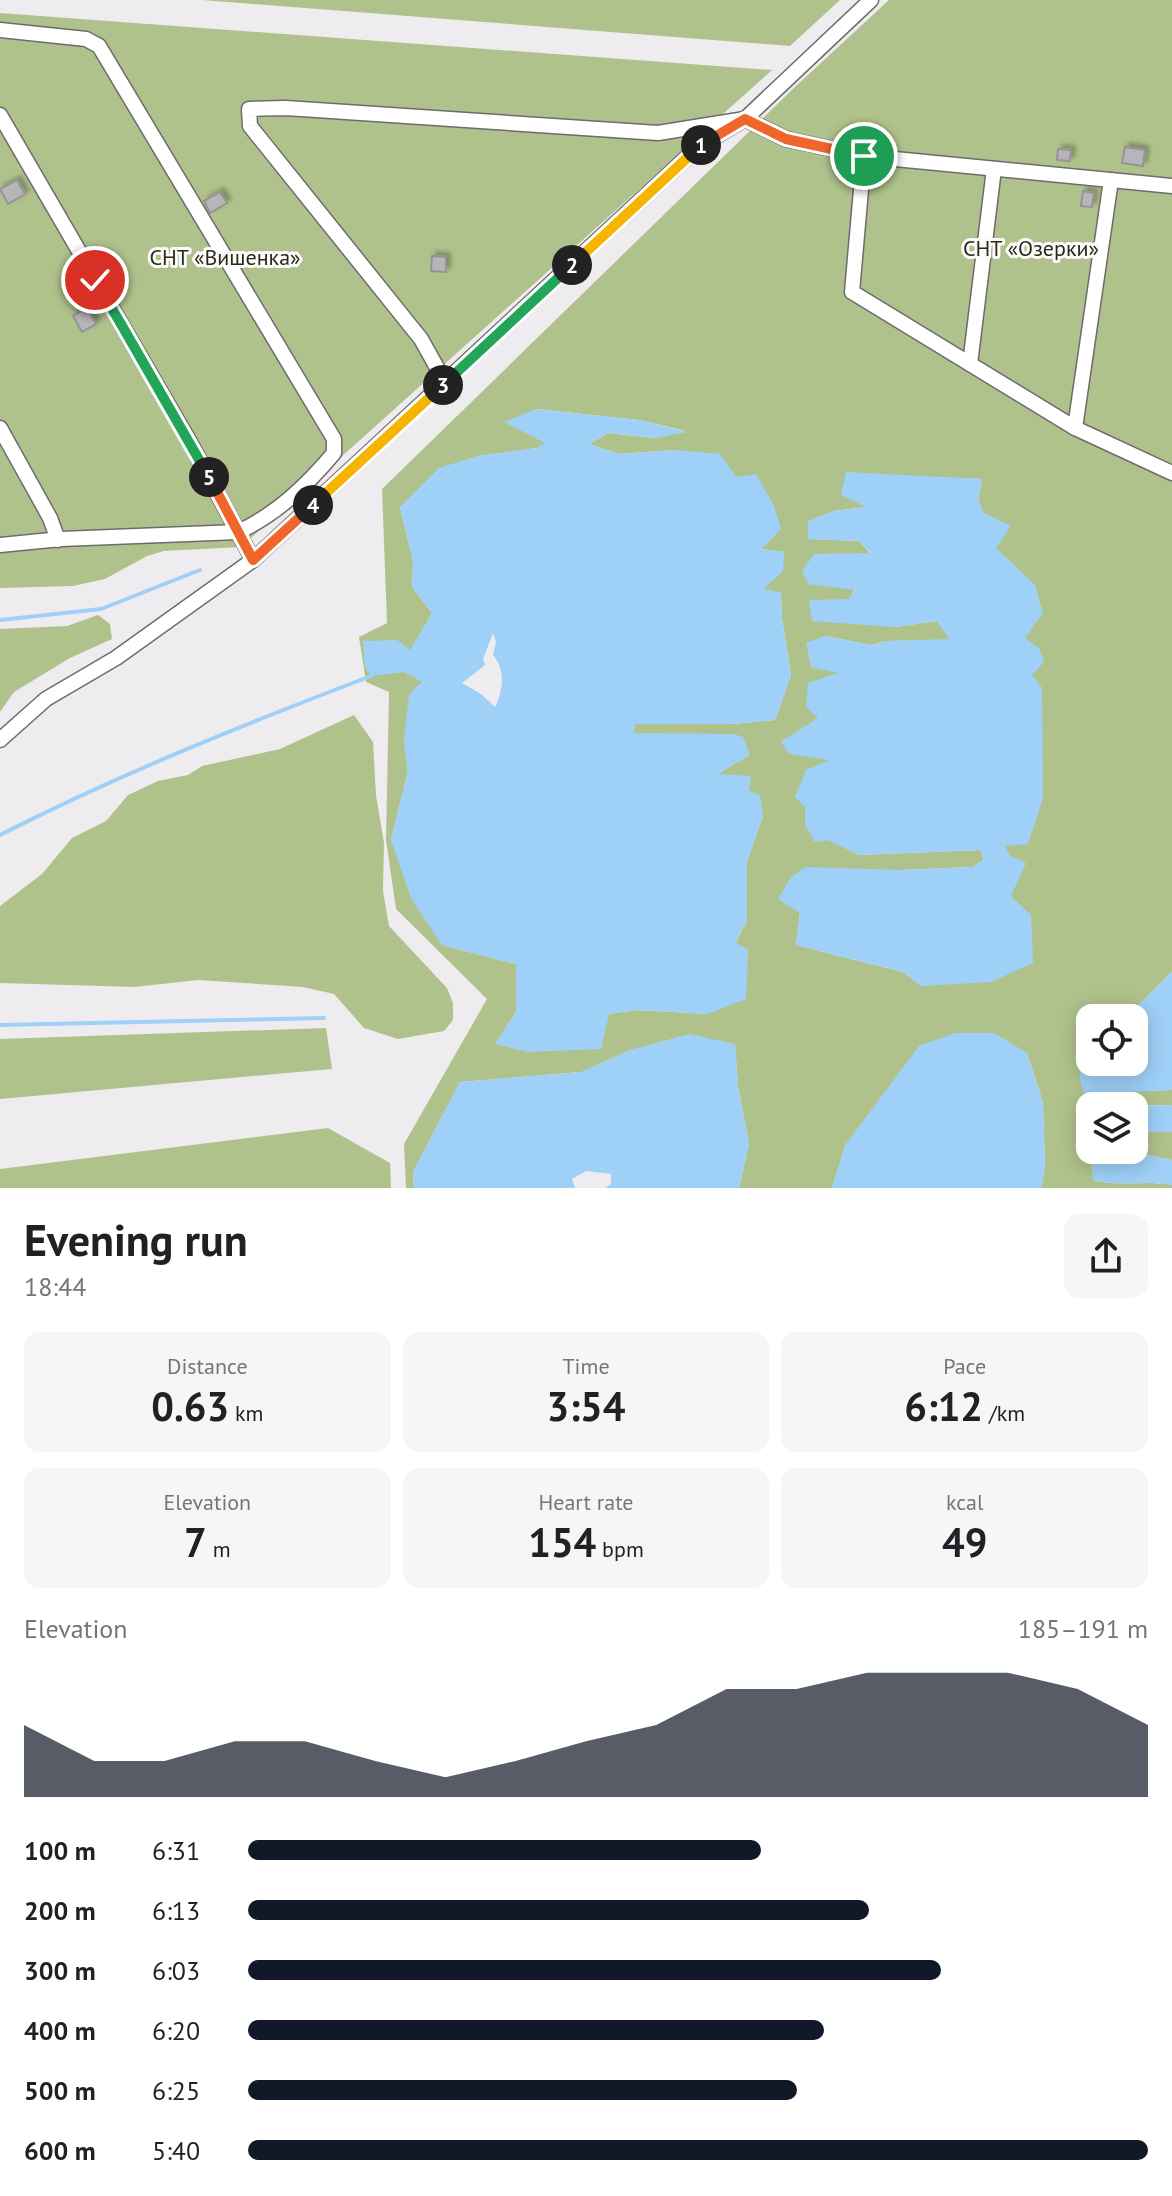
<!DOCTYPE html>
<html lang="en">
<head>
<meta charset="utf-8">
<style>
  body { margin:0; font-family:"PT Sans",sans-serif; background:#f6f6f6; color:#202124; height:100vh; display:flex; flex-direction:column; font-size:30px; white-space:nowrap }
  * { box-sizing:border-box; margin:0 }
  p { font-size:26px; color:#757577 }
  .icon { flex:none; width:44px; height:44px; fill:none; stroke:currentColor; stroke-width:2; stroke-linecap:round; stroke-linejoin:round }
  .map { position:relative; height:1188px; overflow:hidden }
  .panel { display:flex; flex-direction:column; background:#fff; flex:1 }
  .panel>* { flex:none }
  .tools { position:absolute; left:1076px; top:1004px; display:grid; gap:16px }
  .tools a { display:grid; place-items:center; width:72px; height:72px; border-radius:16px; background:#fff; box-shadow:0 4px 20px #0003; font-size:40px }
  .pin { position:absolute; display:grid; place-items:center; width:68px; height:68px; color:#fff; margin:-34px; border:4px solid #fff; border-radius:50%; box-shadow:0 2px 8px #0007 }
  .km { position:absolute; width:40px; height:40px; margin:-20px; border-radius:50%; background:#222; color:#fff; font-size:22px; line-height:40px; text-align:center }
  .round { display:grid; place-items:center; flex:none; width:84px; height:84px; border-radius:16px; background:#f6f6f6 }
  .headline { display:flex; align-items:center; justify-content:space-between; height:136px; padding:0 24px }
  h1 { font-size:44px; font-weight:700; line-height:60px }
  .stats { display:grid; grid-template-columns:repeat(3,1fr); gap:12px; height:136px; padding:8px 24px }
  .stats div { display:grid; align-content:center; border-radius:16px; background:#f6f6f6; text-align:center }
  .stats b { font-size:40px; font-weight:700 }
  .stats small { font-size:22px; font-weight:400 }
  .stats p { font-size:22px }
  .chart { height:224px; padding:16px 24px }
  .chart p { display:flex; justify-content:space-between }
  .chart svg { width:100%; height:144px; margin-top:8px; fill:#111827; opacity:.7 }
  ul { padding:0 24px; list-style:none; font-size:26px }
  li { display:grid; grid-template-columns:128px 96px 1fr; align-items:center; height:60px }
  li i { height:20px; border-radius:10px; background:#111827 }
  .map>svg:first-child { display:block }
</style>
</head>
<body>
<div class="map">
<svg width="1172" height="1188" viewBox="0 0 1172 1188">
  <defs>
    <filter id="shadow"><feDropShadow dx="4" dy="-4" stdDeviation="2" flood-color="#0004"/></filter>
  </defs>
  <rect width="100%" height="100%" fill="#efecf0"/>
  <g fill="#b0c28c" fill-rule="evenodd">
    <polygon points="202,0 840,0 790,46"/>
    <path d="M889 0H1172V972L1132 1012 1119 1018H1090V1057L1083 1063 1132 1091 1172 1090V1105L1090 1106V1110L1079 1120 1090 1133V1150H1134V1132H1172V1160L1125 1151 1092 1156 1093 1180C1119 1187 1145 1180 1172 1185V1188H1041L1045 1168 1043 1103 1027 1053 846 1144 832 1188H739L749 1144 738 1087 735 1045 630 1050 582 1072 460 1082 413 1172 414 1188H406L404 1144 487 999 396 909 386 840 389 692 366 682 359 637 387 623 382 489 797 85ZM536 409 639 420 685 431 654 438 608 433 589 444 619 454 675 450 736 477 762 549 784 552 762 589 781 593 782 619 791 675 775 720 733 724H635L633 734H734L749 755 716 775H736L763 816 747 861V921L735 943 708 1014 637 1010 608 1014 601 1049 495 1044 516 1012V964L442 945 391 840 408 771 404 740 423 682 405 672 365 667 364 641 410 651 432 613 412 587 413 561 400 507 478 456 538 448 546 443 534 436ZM951 478 982 479 978 499 995 548 1005 558 1032 675 1004 845 1009 855 1011 896 921 986 903 972 796 945 800 913 901 870 973 867 984 859 980 850 859 855 805 825V807L830 760 781 742 819 718 840 673 825 636 871 645 886 641 950 640 938 621 894 627 850 599 871 554 859 541 809 539 833 511 868 507Z"/>
    <polygon points="0,13 772,70 241,547 164,551 147,556 105,579 73,586 0,588"/>
    <polygon points="98,615 110,624 112,639 70,658 14,692 0,712 0,629 67,626"/>
    <polygon points="354,715 373,742 376,795 384,843 383,891 389,926 447,988 453,1003 453,1020 444,1031 398,1039 364,1028 334,994 303,987 198,980 134,987 0,983 0,906 42,874 72,838 106,821 128,795 158,781 188,775 202,766 280,749"/>
    <polygon points="326,1028 332,1069 0,1099 0,1039"/>
    <polygon points="328,1128 390,1163 391,1188 0,1188 0,1169"/>
  </g>
  <g fill="#9fd0f8" fill-rule="evenodd">
    <path d="M536 409 639 420 687 432 655 438 608 433 589 444 619 454 675 450 720 454 736 477 756 474 774 506 781 529 762 549 784 552 783 571 763 589 781 593 782 619 791 675 775 720 733 724H636L633 733 734 734 743 737 750 755 717 774 751 776 749 790 760 796 763 816 747 861V921L735 942 748 950 746 999 708 1014 637 1010 609 1014 601 1049 528 1052 495 1044 516 1012V964L442 945 411 898 391 840 408 771 404 740 409 694 422 682 405 672 371 676 365 667 363 641 397 640 410 650 432 613 412 587 413 561 400 507 439 468 478 456 537 448 545 443 504 422ZM493 633 496 642 493 655C506 670 503 691 495 707L481 694 462 683 485 665 483 659Z"/>
    <polygon points="846,472 982,479 978,499 984,513 1011,526 996,548 1035,585 1043,613 1025,638 1039,648 1044,662 1032,675 1042,688 1043,798 1028,844 1005,846 1009,855 1026,863 1011,896 1031,915 1033,963 991,982 921,986 903,972 796,945 800,913 778,899 791,877 806,867 901,870 973,867 984,859 980,850 859,855 828,840 815,842 805,825 805,807 795,797 806,770 829,760 789,754 781,742 818,718 806,707 808,683 838,673 811,667 806,643 825,636 871,645 886,641 949,639 937,621 894,627 812,621 809,600 849,599 855,590 808,584 802,571 814,554 871,553 859,541 808,539 808,521 833,511 866,507 841,495"/>
    <path d="M1172 972V1090L1085 1094C1078 1080 1077 1067 1090 1057V1062H1134V1018H1119L1132 1012Z"/>
    <polygon points="955,1033 994,1033 1027,1053 1043,1103 1045,1168 1041,1188 832,1188 846,1144 919,1046"/>
    <polygon points="689,1034 735,1044 738,1087 749,1144 739,1188 605,1188 611,1184 611,1174 586,1171 572,1179 575,1188 414,1188 413,1172 460,1082 581,1072 630,1050"/>
    <polygon points="1172,1105 1172,1132 1134,1132 1134,1106"/>
    <path d="M1125 1151 1172 1160V1185C1145 1180 1119 1187 1093 1180L1092 1156Z"/>
  </g>
  <g fill="none" stroke-linecap="round" stroke-linejoin="round">
    <g stroke="#9fd0f8" stroke-width="4">
      <polyline points="0,620 101,609 200,570"/>
      <path d="M0 835C120 774 245 724 371 676"/>
      <polyline points="0,1025 324,1018"/>
    </g>
  </g>
  <g fill="#b8b5ba" stroke="#959397" stroke-width="2" filter="url(#shadow)">
    <polygon points="1125,147 1145,150 1143,166 1122,163"/>
    <polygon points="1058,149 1071,150 1070,161 1057,160"/>
    <polygon points="17,180 25,194 8,204 0,189"/>
    <polygon points="1083,191 1094,193 1092,207 1081,206"/>
    <polygon points="220,192 227,203 210,213 204,201"/>
    <polygon points="432,256 446,257 446,272 431,271"/>
    <polygon points="87,308 96,324 82,332 73,316"/>
  </g>
  <g fill="none" stroke-linecap="round" stroke-linejoin="round">
    <g stroke="#6e6a6e" stroke-width="17">
      <g id="minor">
        <path d="M0 30 86 39 99 46 334 439V453C307 485 277 514 238 532L61 539 0 545"/>
        <polyline points="0,115 191,444 253,560"/>
        <polyline points="864,156 852,292 1075,428 1172,473"/>
        <polyline points="970,364 994,169"/>
        <polyline points="445,382 421,339 250,126 249,109 286,108 658,133 745,119 786,139 864,156 1172,186"/>
        <polyline points="0,428 50,518 58,540"/>
        <polyline points="1075,428 1111,180"/>
        <polyline points="0,740 46,699 116,658 253,560 698,147 745,119 871,0"/>
      </g>
    </g>
    <use href="#minor" stroke="#fff" stroke-width="14"/>
  </g>
  <g fill="none" stroke-linecap="round" stroke-linejoin="round">
    <g stroke="#fff" stroke-width="16">
      <polyline id="split-1" points="701,145 745,119 786,139 864,156"/>
    </g>
    <g stroke="#fff" stroke-width="16">
      <polyline id="split-2" points="572,265 701,145"/>
    </g>
    <g stroke="#fff" stroke-width="16">
      <polyline id="split-3" points="443,385 572,265"/>
    </g>
    <g stroke="#fff" stroke-width="16">
      <polyline id="split-4" points="313,505 443,385"/>
    </g>
    <g stroke="#fff" stroke-width="16">
      <polyline id="split-5" points="209,477 253,560 313,505"/>
    </g>
    <g stroke="#fff" stroke-width="16">
      <polyline id="split-6" points="121,324 209,477"/>
    </g>
    <g stroke="#fff" stroke-width="16">
      <polyline id="split-7" points="95,280 121,324"/>
    </g>
    <use href="#split-1" stroke="#f0652b" stroke-width="10"/>
    <use href="#split-2" stroke="#f5b400" stroke-width="10"/>
    <use href="#split-3" stroke="#22a559" stroke-width="10"/>
    <use href="#split-4" stroke="#f5b400" stroke-width="10"/>
    <use href="#split-5" stroke="#f0652b" stroke-width="10"/>
    <use href="#split-6" stroke="#22a559" stroke-width="10"/>
    <use href="#split-7" stroke="#22a559" stroke-width="10"/>
  </g>
  <g text-anchor="middle" stroke-width="6" stroke-linejoin="round" paint-order="stroke">
    <g font-size="22" fill="#252d10" stroke="#fdf9fd">
      <text x="1031" y="256">СНТ «Озерки»</text>
      <text x="225" y="265">СНТ «Вишенка»</text>
    </g>
  </g>
</svg>
<div class="tools">
<a><svg class="icon" aria-label="locate" viewBox="0 0 24 24"><circle cx="12" cy="12" r="6"/><path d="M12 2v4M12 18v4M2 12h4M18 12h4"/></svg></a>
<a><svg class="icon" aria-label="layers" viewBox="0 0 24 24"><path d="M12 4l9 5-9 5-9-5zM3 14l9 5 9-5"/></svg></a>
</div>
<div class="pin" style="left:864px;top:156px;background:#1e9e55"><svg class="icon" aria-label="arrive" viewBox="0 0 24 24"><path d="M6 21V4h12l-3 4 3 4H6"/></svg></div>
<div class="pin" style="left:95px;top:280px;background:#d93025"><svg class="icon" aria-label="check" viewBox="0 0 24 24"><path d="M5 12l5 5 9-10"/></svg></div>
<b class="km" style="left:701px;top:145px">1</b>
<b class="km" style="left:572px;top:265px">2</b>
<b class="km" style="left:443px;top:385px">3</b>
<b class="km" style="left:313px;top:505px">4</b>
<b class="km" style="left:209px;top:477px">5</b>
</div>
<section class="panel">
<div class="headline"><div><h1>Evening run</h1><p>18:44</p></div><a class="round"><svg class="icon" aria-label="share" viewBox="0 0 24 24"><path d="M12 15V3M7 8l5-5 5 5M5 13v7h14v-7"/></svg></a></div>
<div class="stats">
<div><p>Distance</p><b>0.63<small> km</small></b></div>
<div><p>Time</p><b>3:54</b></div>
<div><p>Pace</p><b>6:12<small> /km</small></b></div>
</div>
<div class="stats">
<div><p>Elevation</p><b>7<small> m</small></b></div>
<div><p>Heart rate</p><b>154<small> bpm</small></b></div>
<div><p>kcal</p><b>49</b></div>
</div>
<div class="chart"><p><span>Elevation</span>185–191 m</p>
<svg viewBox="0 0 160 44" preserveAspectRatio="none"><path d="M0 44V22L10 33L20 33L30 27L40 27L50 33L60 38L70 33L80 27L90 22L100 11L110 11L120 6L130 6L140 6L150 11L160 22V44z"/></svg>
</div>
<ul>
<li><b>100 m</b>6:31<i style="width:57%"></i></li>
<li><b>200 m</b>6:13<i style="width:69%"></i></li>
<li><b>300 m</b>6:03<i style="width:77%"></i></li>
<li><b>400 m</b>6:20<i style="width:64%"></i></li>
<li><b>500 m</b>6:25<i style="width:61%"></i></li>
<li><b>600 m</b>5:40<i style="width:100%"></i></li>
</ul>
</section>
</body>
</html>
